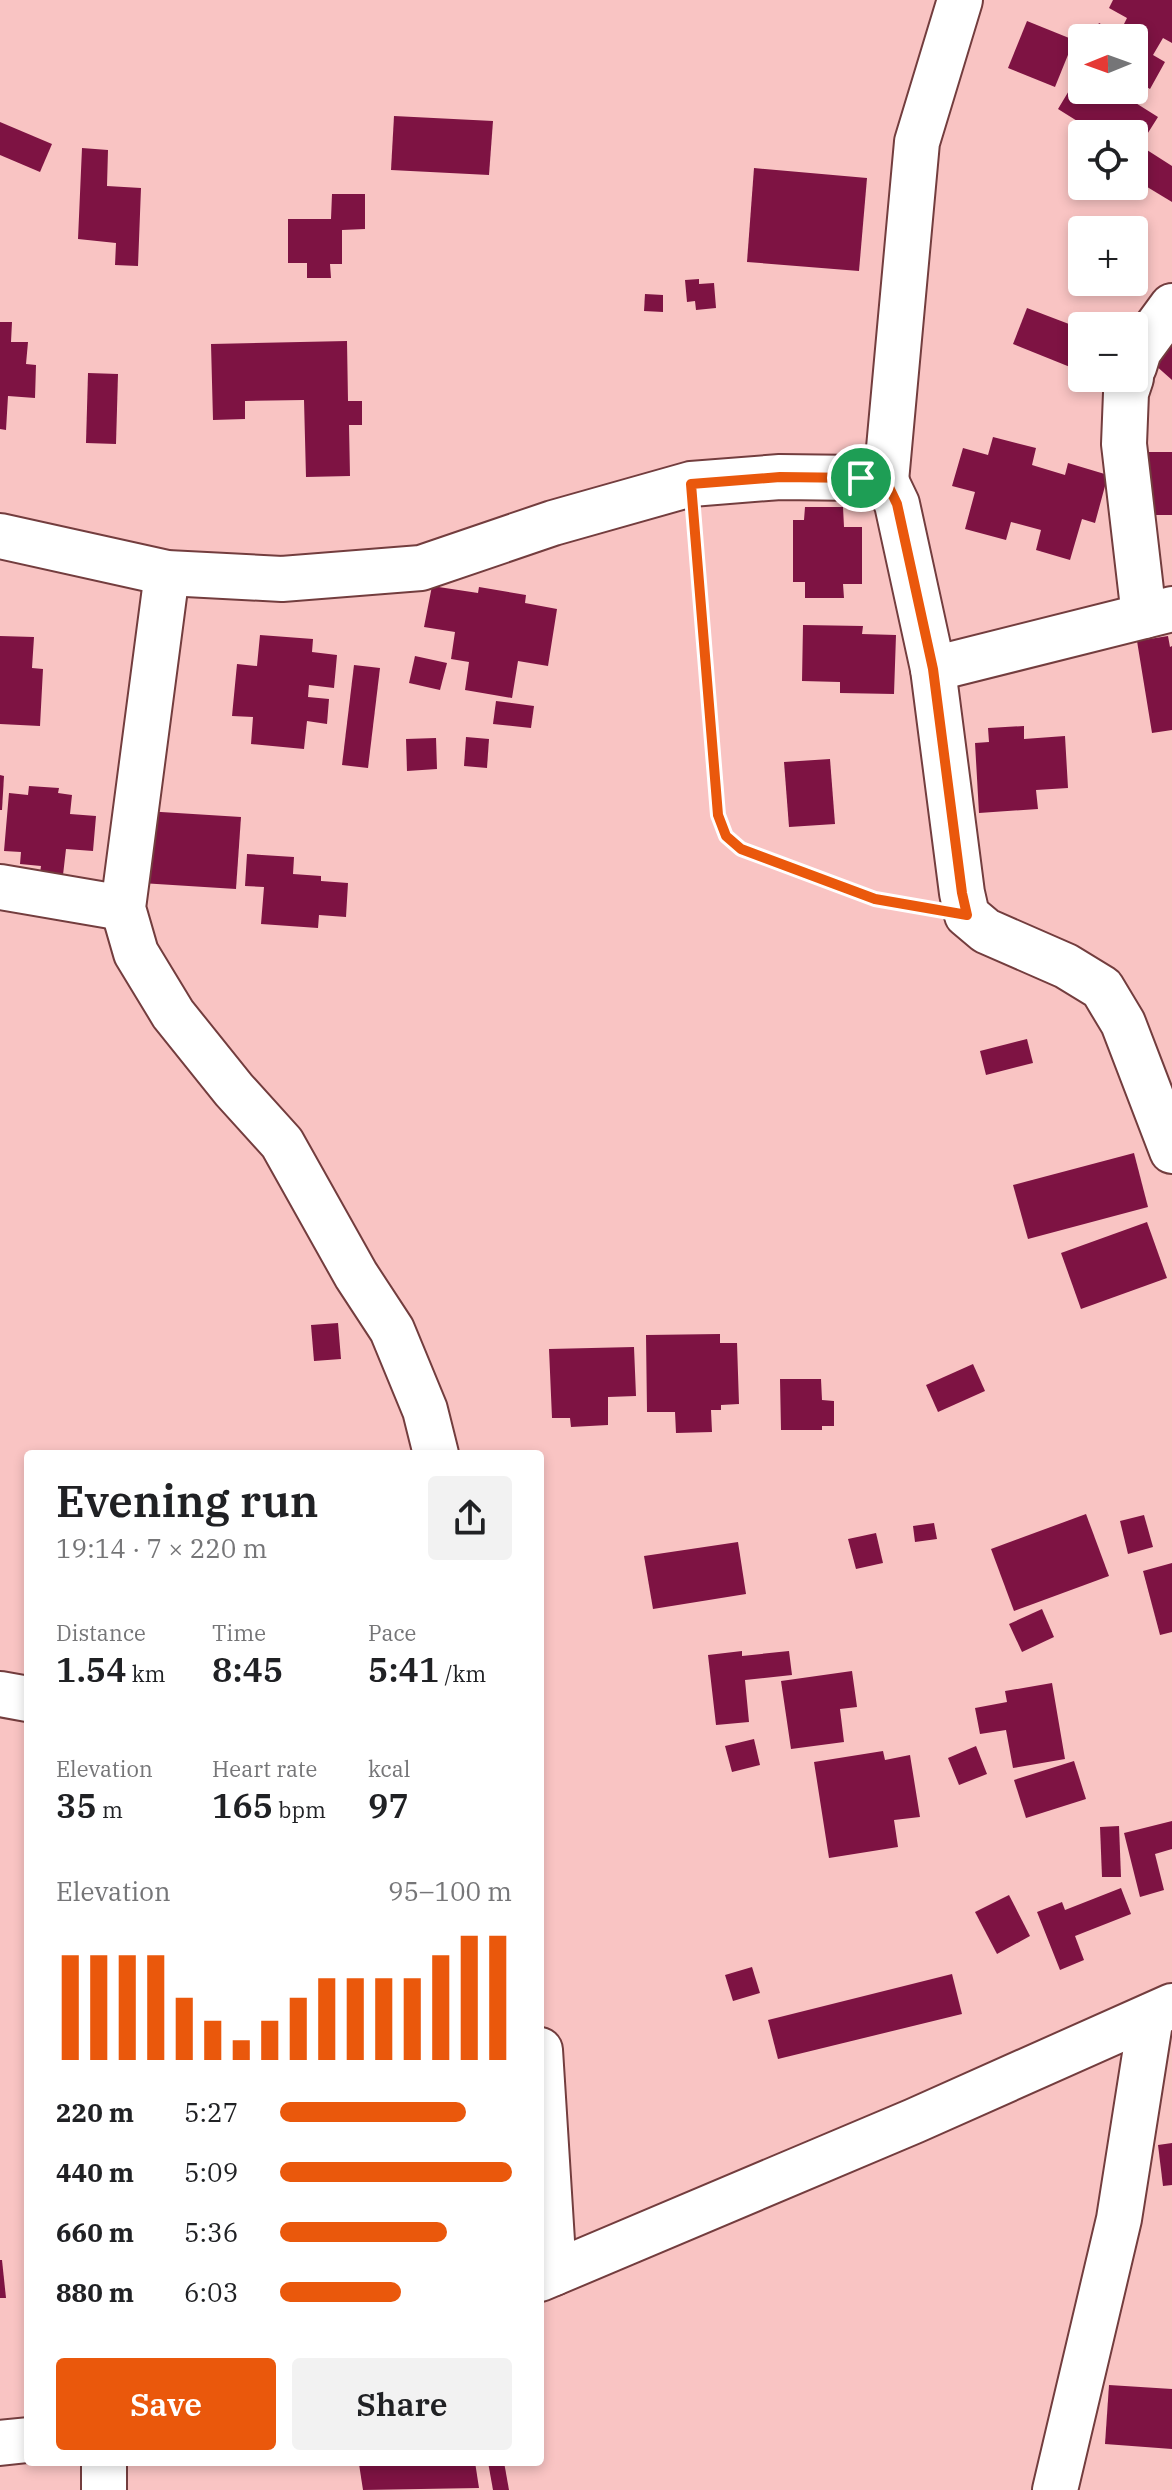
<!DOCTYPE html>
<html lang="en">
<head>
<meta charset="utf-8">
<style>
  body { margin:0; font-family:"IBM Plex Serif",serif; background:#f2f2f2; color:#202124; height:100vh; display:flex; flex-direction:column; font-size:30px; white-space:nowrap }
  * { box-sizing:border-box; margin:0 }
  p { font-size:26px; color:#757577 }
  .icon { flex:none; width:44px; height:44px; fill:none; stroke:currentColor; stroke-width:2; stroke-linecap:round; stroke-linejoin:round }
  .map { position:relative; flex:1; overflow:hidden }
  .panel { position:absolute; left:24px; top:1450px; width:520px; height:1016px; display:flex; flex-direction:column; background:#fff; border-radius:8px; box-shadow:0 4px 12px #0003 }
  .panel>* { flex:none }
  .needle { width:52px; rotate:269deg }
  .buttons { position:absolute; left:1068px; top:24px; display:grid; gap:16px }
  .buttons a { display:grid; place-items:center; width:80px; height:80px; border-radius:8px; background:#fff; box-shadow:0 4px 12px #0003; font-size:40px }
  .pin { position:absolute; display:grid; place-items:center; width:68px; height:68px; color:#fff; margin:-34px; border:4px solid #fff; border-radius:50%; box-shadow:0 2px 8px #0007 }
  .round { display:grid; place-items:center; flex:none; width:84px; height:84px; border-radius:8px; background:#f2f2f2 }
  .overview { display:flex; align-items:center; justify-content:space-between; height:136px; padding:0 32px }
  h1 { font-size:44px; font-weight:600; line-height:60px }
  .metrics { display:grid; grid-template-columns:repeat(3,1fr); gap:12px; height:136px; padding:8px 32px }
  .metrics div { display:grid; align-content:center }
  .metrics b { font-size:34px; font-weight:600 }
  .metrics small { font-size:22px; font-weight:400 }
  .metrics p { font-size:22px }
  .chart { height:224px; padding:16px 32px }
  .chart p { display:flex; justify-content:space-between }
  .chart svg { width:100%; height:144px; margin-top:8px; stroke:#ea580c; stroke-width:6 }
  .button { display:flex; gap:16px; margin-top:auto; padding:16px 32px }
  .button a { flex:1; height:92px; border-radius:8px; background:#ea580c; color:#fff; font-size:32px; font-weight:600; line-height:92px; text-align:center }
  .button a+a { background:#f2f2f2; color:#202124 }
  ul { padding:0 32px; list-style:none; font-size:26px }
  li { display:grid; grid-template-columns:128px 96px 1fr; align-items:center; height:60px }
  li i { height:20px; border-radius:10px; background:#ea580c }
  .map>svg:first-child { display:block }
</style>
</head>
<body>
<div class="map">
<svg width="1172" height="2490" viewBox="0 0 1172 2490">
  <rect width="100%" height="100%" fill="#f9c4c3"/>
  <g fill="#7e1343">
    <polygon points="1113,0 1172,0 1172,43 1163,38 1153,55 1165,62 1150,89 1140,83 1137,89 1134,87 1134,38 1091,38 1099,23 1119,34 1127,18 1109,8"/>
    <polygon points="1027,21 1074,40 1055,87 1008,68"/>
    <polygon points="1082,69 1082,90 1115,90 1158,117 1134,155 1134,134 1098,134 1058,109"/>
    <polygon points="394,116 493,121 489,175 391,170"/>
    <polygon points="0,122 52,144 40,172 0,155"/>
    <polygon points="82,148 108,150 107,186 141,188 138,266 115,265 116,243 78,239"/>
    <polygon points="1147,150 1172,166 1172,202 1134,179 1134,172"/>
    <polygon points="754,168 867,178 859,271 747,262"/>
    <polygon points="332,194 365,194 365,229 342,230 342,264 330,264 331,278 307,278 307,263 288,263 288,219 331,219"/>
    <polygon points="699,279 699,284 714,283 716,308 696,310 695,301 687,302 685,280"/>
    <polygon points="645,294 663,295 663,312 644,311"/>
    <polygon points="1027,308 1082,329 1082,364 1080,371 1013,344"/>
    <polygon points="0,322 12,322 11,342 28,342 26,364 36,365 35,398 8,396 6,430 0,429"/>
    <polygon points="347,341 348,401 362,401 362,425 349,425 350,476 306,477 304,400 245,401 245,419 213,420 211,344"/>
    <polygon points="1172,342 1172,380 1145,356"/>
    <polygon points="88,373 118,374 116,444 86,443"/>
    <polygon points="993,437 1036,448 1032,465 1065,475 1068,463 1108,475 1095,523 1082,519 1070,560 1036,550 1041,530 1011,522 1006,540 965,529 975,492 952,486 963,448 988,455"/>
    <polygon points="1149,452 1172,452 1172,515 1148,515"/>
    <polygon points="805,507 843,507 844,527 862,527 862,584 843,584 844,598 805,598 805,582 793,582 793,520 804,520"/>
    <polygon points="432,586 478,593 479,587 526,595 525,603 557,609 548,666 518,661 512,698 465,690 469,662 451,659 455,632 424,627"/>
    <polygon points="803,625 863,626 862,634 896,635 894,694 840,693 840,682 802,681"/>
    <polygon points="260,635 313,639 312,652 337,655 334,688 309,685 308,697 329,699 327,724 307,721 304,749 251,744 253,717 232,716 237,664 257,666"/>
    <polygon points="0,636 34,637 32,668 43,669 40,726 0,724"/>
    <polygon points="1168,636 1170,647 1172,646 1172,730 1152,733 1137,641"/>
    <polygon points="415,656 447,663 440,690 409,683"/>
    <polygon points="354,665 380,668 368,768 342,765"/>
    <polygon points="496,701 534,706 531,728 493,724"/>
    <polygon points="1024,726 1024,739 1065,736 1068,788 1036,790 1038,809 979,813 975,743 989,742 988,728"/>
    <polygon points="466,737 489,739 487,768 464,766"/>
    <polygon points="436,738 437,769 407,771 406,739"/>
    <polygon points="830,759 835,824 789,827 784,762"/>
    <polygon points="0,775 4,776 2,810 0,810"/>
    <polygon points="29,786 59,788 58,793 72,795 70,814 96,816 93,851 66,849 63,875 40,873 41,866 20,864 21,852 4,851 9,793 28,795"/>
    <polygon points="145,811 241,817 236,889 141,883"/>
    <polygon points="247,854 294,857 293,874 321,876 321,881 348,883 346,917 319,915 318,928 261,924 264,887 245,886"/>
    <polygon points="1027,1039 1033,1063 986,1075 980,1051"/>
    <polygon points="1134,1153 1148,1207 1028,1239 1013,1185"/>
    <polygon points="1147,1222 1167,1278 1081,1309 1061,1253"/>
    <polygon points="338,1323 341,1359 314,1361 311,1325"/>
    <polygon points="720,1334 720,1343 737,1343 739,1404 721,1405 721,1410 711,1410 712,1432 676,1433 675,1412 647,1412 646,1335"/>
    <polygon points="634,1347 636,1396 608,1397 608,1425 571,1427 570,1418 552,1418 549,1349"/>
    <polygon points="973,1364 985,1391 938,1412 926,1385"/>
    <polygon points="780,1379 821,1379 822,1400 834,1401 834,1426 822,1426 822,1430 781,1430"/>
    <polygon points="1086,1514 1109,1576 1014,1611 991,1549"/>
    <polygon points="1144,1515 1153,1547 1128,1554 1120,1521"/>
    <polygon points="934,1523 937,1539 915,1542 913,1526"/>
    <polygon points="876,1533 883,1563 856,1569 848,1539"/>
    <polygon points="738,1542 746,1594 653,1609 644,1556"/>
    <polygon points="1172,1563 1172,1632 1160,1635 1143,1571"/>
    <polygon points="1042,1609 1054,1637 1022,1652 1009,1624"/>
    <polygon points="742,1651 742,1656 789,1651 792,1675 745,1680 749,1722 716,1725 708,1655"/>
    <polygon points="852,1671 857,1707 840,1709 844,1742 791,1749 781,1681"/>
    <polygon points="1052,1683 1065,1759 1013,1768 1006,1730 980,1734 975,1708 1007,1702 1005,1691"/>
    <polygon points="754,1739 760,1765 732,1772 725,1746"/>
    <polygon points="976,1746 987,1774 959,1785 948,1758"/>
    <polygon points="883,1751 885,1760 910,1755 920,1817 894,1820 898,1847 829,1858 814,1762"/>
    <polygon points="1074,1761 1086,1799 1026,1818 1014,1780"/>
    <polygon points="1172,1821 1172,1849 1155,1854 1164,1890 1140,1897 1124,1833"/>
    <polygon points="1119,1826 1121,1877 1102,1877 1100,1827"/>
    <polygon points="1121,1888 1131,1914 1075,1936 1084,1960 1060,1970 1037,1912 1062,1902 1065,1910"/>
    <polygon points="1009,1895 1030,1936 997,1954 975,1912"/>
    <polygon points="752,1967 760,1993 733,2001 725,1975"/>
    <polygon points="952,1974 962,2014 778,2059 768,2020"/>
    <polygon points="1172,2143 1172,2185 1163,2186 1158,2145"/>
    <polygon points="0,2260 2,2260 6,2298 0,2298"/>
    <polygon points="1109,2385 1172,2389 1172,2449 1105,2444"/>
    <polygon points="374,2462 475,2462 479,2488 363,2490 359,2464"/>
    <polygon points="488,2462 504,2462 509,2490 493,2490"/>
  </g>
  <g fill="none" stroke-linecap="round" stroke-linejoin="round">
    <g stroke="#733d3e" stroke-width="48">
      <g id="minor">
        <polyline points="1134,367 1139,351 1172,306"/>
        <polyline points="1131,378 1126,393 1124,444 1144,616"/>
        <polyline points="886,481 917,142 960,0"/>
        <polyline points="0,536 167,573 282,579 421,568 553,523 691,484 780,477 861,478 886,481 897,504 933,669 962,893 967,915 986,931 1066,966 1102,988 1123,1023 1172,1151"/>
        <polyline points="167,573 123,908 136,953 173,1014 234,1090 282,1143 356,1275 392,1330 425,1410 436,1454"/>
        <polyline points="933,669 1172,609"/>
        <polyline points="0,887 123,908"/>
        <polyline points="0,1694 28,1699"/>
        <polyline points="540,2050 554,2273"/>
        <polyline points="104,2462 104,2490"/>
        <polyline points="1055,2490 1119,2219 1151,2016"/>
      </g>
    </g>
    <g stroke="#733d3e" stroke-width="48">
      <g id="tertiary">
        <polyline points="540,2279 914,2121 1172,2006"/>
        <polyline points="0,2443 28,2440"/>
      </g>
    </g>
    <polyline stroke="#a37b7a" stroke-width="5" stroke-dasharray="8 4" stroke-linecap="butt" points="695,525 718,815 726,836 741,849 875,899 924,908"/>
    <use href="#minor" stroke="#fff" stroke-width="44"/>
    <use href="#tertiary" stroke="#fff" stroke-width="44"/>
  </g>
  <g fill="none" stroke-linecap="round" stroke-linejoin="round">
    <g stroke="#fff" stroke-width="16">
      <polygon id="route" points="780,477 861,478 886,481 897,504 933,669 962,893 967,915 875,899 741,849 726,836 718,815 691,484"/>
    </g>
    <use href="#route" stroke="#ea580c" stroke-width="10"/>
  </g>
</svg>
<div class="buttons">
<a><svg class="needle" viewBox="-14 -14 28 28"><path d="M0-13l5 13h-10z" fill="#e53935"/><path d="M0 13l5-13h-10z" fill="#757577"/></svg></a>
<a><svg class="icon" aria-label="locate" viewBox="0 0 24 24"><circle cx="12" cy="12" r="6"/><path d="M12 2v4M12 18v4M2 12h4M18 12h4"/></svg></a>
<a>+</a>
<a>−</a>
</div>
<div class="pin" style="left:861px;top:478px;background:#1e9e55"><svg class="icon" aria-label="arrive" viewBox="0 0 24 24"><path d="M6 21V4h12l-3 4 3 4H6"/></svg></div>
<section class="panel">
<div class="overview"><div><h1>Evening run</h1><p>19:14 · 7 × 220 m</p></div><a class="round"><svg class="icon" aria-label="share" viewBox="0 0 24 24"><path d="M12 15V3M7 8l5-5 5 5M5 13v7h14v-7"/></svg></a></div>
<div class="metrics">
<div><p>Distance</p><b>1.54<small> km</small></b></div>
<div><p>Time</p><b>8:45</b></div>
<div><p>Pace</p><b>5:41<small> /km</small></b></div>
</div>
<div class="metrics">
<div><p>Elevation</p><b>35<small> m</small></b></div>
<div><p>Heart rate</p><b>165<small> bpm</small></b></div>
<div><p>kcal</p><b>97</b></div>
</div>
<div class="chart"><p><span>Elevation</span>95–100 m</p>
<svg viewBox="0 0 160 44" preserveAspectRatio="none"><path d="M5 44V12M15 44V12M25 44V12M35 44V12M45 44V25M55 44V32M65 44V38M75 44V32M85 44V25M95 44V19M105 44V19M115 44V19M125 44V19M135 44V12M145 44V6M155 44V6"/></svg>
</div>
<ul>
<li><b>220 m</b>5:27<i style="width:80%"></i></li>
<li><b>440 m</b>5:09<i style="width:100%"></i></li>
<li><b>660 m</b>5:36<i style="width:72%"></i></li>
<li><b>880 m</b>6:03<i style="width:52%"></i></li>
</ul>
<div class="button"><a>Save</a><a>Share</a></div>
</section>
</div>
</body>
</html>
